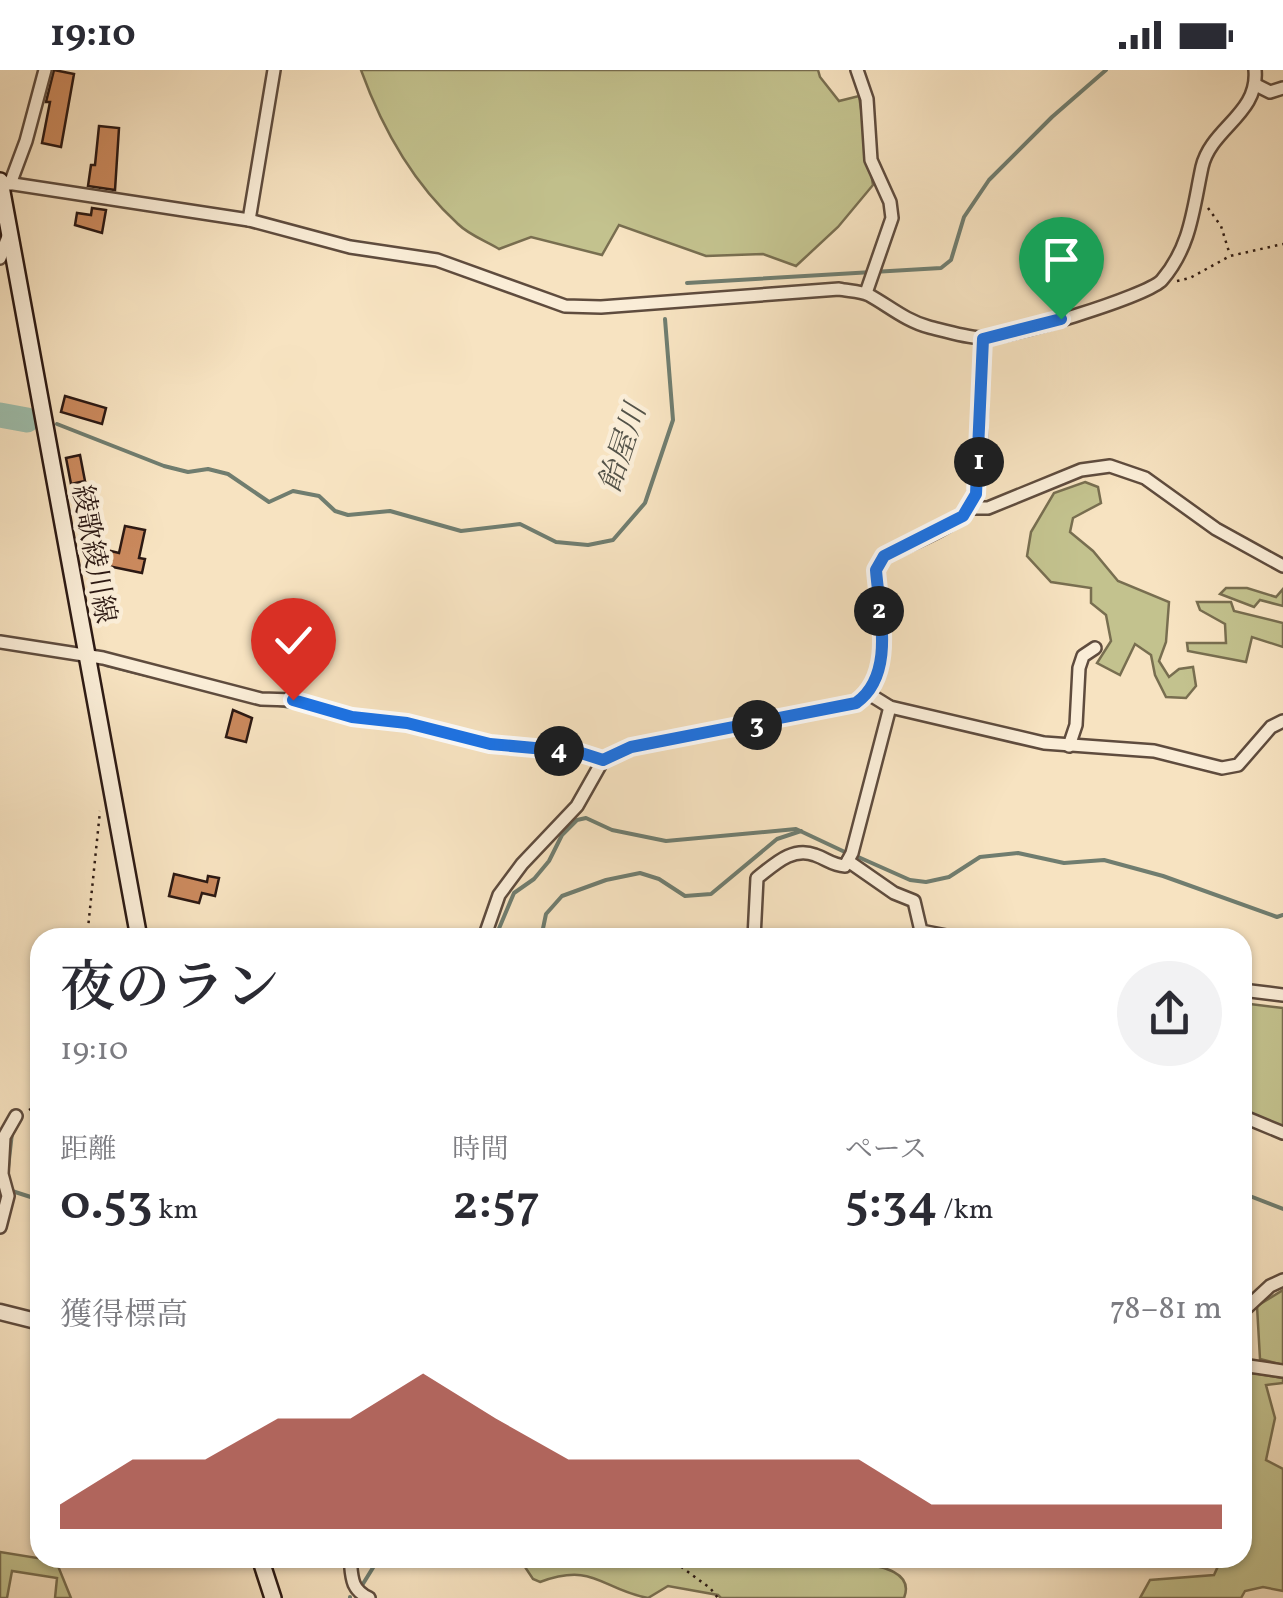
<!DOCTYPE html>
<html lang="ja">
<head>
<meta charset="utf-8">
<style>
  body { margin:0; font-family:Vollkorn,"Noto Serif JP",serif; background:#f2f2f3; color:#2b2b33; height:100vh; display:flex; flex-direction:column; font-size:38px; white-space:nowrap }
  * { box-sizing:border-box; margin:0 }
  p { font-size:32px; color:#7c7c81 }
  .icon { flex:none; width:55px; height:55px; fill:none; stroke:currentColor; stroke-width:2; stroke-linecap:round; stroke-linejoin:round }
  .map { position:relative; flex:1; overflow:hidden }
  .panel { position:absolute; left:30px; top:858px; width:1222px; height:640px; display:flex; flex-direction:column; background:#fff; border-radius:30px; box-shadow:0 2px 8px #0004 }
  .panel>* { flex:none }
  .pin { position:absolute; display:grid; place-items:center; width:85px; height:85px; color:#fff; margin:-102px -42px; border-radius:50% 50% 50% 0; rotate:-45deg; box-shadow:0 0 10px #0007 }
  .pin .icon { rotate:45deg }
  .km { position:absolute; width:50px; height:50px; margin:-25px; border-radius:50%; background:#222; color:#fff; font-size:28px; line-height:50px; text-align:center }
  .round { display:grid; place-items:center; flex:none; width:105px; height:105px; border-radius:52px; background:#f2f2f3 }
  .summary { display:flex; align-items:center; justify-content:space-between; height:170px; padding:0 30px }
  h1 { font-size:55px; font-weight:600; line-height:75px }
  .stats { display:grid; grid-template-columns:repeat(3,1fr); gap:15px; height:170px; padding:10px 30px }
  .stats div { display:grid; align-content:center }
  .stats b { font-size:50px; font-weight:600 }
  .stats small { font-size:28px; font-weight:400 }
  .stats p { font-size:28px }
  .chart { height:280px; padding:20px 30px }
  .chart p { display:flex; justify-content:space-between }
  .chart svg { width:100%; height:180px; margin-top:10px; fill:#8f2418; opacity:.7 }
  .status { display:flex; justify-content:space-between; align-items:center; height:70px; padding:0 50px; background:#fff; direction:ltr }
  .status svg { height:28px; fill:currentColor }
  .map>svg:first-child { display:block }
</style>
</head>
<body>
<div class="status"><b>19:10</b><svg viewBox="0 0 49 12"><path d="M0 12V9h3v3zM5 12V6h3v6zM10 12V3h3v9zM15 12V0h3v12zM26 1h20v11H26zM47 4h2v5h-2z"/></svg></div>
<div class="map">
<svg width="1283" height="1528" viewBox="0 0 1283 1528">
  <rect width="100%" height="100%" fill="#f7e3c1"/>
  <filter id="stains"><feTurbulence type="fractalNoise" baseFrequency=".002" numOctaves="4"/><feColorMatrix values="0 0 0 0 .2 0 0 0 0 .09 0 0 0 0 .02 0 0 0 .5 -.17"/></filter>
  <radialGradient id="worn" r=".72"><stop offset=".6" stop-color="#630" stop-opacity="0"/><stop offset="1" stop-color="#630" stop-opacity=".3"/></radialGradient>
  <g fill="#c3c28e" stroke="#786e50" stroke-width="2.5">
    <path d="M361 0H818L820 7 839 31 859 26 873 115 838 157 796 196 763 184 706 186 619 155 602 185 531 167 499 179C486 171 469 165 458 154 412 112 382 58 361 0Z"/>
    <polygon points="1085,412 1098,417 1101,433 1073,448 1070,462 1093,481 1118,511 1169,532 1166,572 1159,591 1169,607 1179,599 1193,597 1196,616 1186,628 1166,627 1155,605 1151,585 1135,574 1120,605 1097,593 1111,571 1106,545 1091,533 1091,518 1051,512 1027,486 1031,462 1054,423"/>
    <polygon points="1226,518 1247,518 1276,527 1283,519 1283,536 1260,530 1254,537 1220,524"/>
    <polygon points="1197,532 1231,532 1234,541 1283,553 1283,577 1252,567 1246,592 1188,581 1187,573 1226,573 1225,554 1200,540"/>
    <polygon points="1242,933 1283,938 1283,1068 1243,1052"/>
    <polygon points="1283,1220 1283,1295 1260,1289 1257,1236"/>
    <polygon points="1253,1303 1283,1308 1283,1313 1266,1315 1275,1348 1266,1390 1283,1399 1283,1521 1263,1517 1245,1521 1241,1528 1140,1528 1150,1510 1214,1505 1219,1494 1216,1488 1242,1488 1243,1306"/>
    <polygon points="0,1482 56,1491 71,1528 55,1528 57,1508 12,1501 7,1528 0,1528"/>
    <path d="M519 1488H838C862 1495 917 1495 904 1528H721L718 1525 668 1516 648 1528C601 1519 594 1492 540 1512L533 1509Z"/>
  </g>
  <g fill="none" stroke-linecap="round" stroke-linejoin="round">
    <g stroke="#707d6f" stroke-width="4">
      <polyline points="687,213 941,198 951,190 964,147 989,110 1052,47 1106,0"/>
      <polyline points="57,354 164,396 188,402 208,399 228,404 269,432 293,421 319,426 335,441 348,445 390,441 461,461 520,454 556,472 588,475 613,470 645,433 673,350 665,249"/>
      <polyline points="106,595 150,606"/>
      <polyline points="227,626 301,639 351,654 369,655"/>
      <polyline points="856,786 910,810 926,812 949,807 980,787 1018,783 1064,793 1104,790 1163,806 1277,847 1283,845"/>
      <polyline points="495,868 514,823 534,809 549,791 562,765 577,750 586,748 612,760 666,771 796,759 847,783"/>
      <polyline points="541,868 546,844 562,826 606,810 640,803 659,809 685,826 711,824 777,769 801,761"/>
      <polyline points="8,1098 12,1063"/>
      <polyline points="12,1121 40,1130"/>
      <polyline points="1242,1123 1283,1139"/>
      <polyline points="361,1517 379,1488"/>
      <polyline points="350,1528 350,1527"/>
    </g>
    <polyline stroke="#9ebfad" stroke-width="25" points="0,345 27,350"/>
  </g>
  <g fill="#ca895d" stroke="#2c1913" stroke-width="2.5">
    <polygon points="54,0 74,4 61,77 42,73 50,32 46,32"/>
    <polygon points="99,56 119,58 115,120 88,116 91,95 95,95"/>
    <polygon points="92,138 106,140 102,163 75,155 77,143 91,145"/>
    <polygon points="65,326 106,338 102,354 61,342"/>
    <polygon points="80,385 85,411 71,414 66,388"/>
    <polygon points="125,456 145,460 139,488 145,489 142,503 108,496 111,481 119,483"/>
    <polygon points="233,640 252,648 246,672 226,667"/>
    <polygon points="174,804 207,812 208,806 219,808 215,826 202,823 199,833 169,826"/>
  </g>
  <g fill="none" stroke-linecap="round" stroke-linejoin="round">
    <g stroke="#5f4c3e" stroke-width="16">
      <g id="minor">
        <polyline points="857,0 867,29 871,90 890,132 892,148 866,223"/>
        <polyline points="1256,15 1270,22 1283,18"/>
        <path d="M0 112 249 150 350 177 437 190 565 236 601 237 839 219C848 221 860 221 869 225 889 236 906 251 929 257 945 261 965 267 981 268 1004 270 1148 226 1162 210 1191 176 1193 139 1202 97 1211 58 1259 44 1255 0"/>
        <polyline points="10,114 26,71 45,0"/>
        <polyline points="249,150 274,0"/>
        <polyline points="0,188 9,164"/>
        <polyline points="970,438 988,438 1081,400 1110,396 1145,408 1216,459 1283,496"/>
        <polyline points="0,572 103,588 261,629 293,630 352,647 407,653 491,674 578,683 603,690"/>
        <polyline points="869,624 890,637 1044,673 1154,681 1222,698 1238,695 1271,657 1283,651"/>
        <polyline points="1069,676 1076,655 1079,598 1083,586 1095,578"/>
        <polyline points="848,791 894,823 914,831 921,861 957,868"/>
        <path d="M484 868 499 825 522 794 577 736 603 690 631 677 856 633C896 605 879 542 876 500L884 487C907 475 948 460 965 443 987 421 979 306 983 269"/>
        <path d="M754 868 757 808C774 795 792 776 815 785 827 789 832 795 845 796L852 783 890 637"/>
        <polyline points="1242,920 1283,925"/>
        <polyline points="1242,1046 1283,1063"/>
        <polyline points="0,1157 8,1126 2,1104 4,1067 16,1046"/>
        <polyline points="1242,1242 1270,1216 1283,1210"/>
        <polyline points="1242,1295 1283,1301"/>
        <path d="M350 1488C352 1506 350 1519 369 1528"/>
      </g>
    </g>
    <g stroke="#5f4c3e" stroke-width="19">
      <polyline id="tertiary" points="0,1242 40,1252"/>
    </g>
    <g stroke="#2c1913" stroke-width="20">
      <g id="secondary">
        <polyline points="0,111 139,868"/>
        <polyline points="260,1488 273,1528"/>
      </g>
    </g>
    <g stroke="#2c1913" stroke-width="2.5" stroke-dasharray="2.5 5" stroke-linecap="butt">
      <polyline points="1208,138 1221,156 1230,185"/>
      <polyline points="1177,211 1190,208 1230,186 1283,174"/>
      <polyline points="87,868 100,741"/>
      <polyline points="29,1040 34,1037 40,1026"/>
      <polyline points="669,1488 710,1518 718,1528"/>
    </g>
    <use href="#minor" stroke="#faedd7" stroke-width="11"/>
    <use href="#tertiary" stroke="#faedd7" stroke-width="14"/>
    <use href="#secondary" stroke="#faedd7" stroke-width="15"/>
  </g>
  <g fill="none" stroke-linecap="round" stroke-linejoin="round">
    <g stroke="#fff" stroke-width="20">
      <path id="route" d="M293 630 352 647 407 653 490 674 578 682 603 690 631 677 856 633C896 605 879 542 876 500L884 486 963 446 976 424 983 269 1061 249"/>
    </g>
    <use href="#route" stroke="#1a73e8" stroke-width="12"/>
  </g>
  <g text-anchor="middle" stroke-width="9" stroke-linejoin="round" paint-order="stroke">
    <g font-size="28" fill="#2c1913" stroke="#faedd7">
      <text transform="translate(95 484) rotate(80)" y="10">綾歌綾川線</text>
    </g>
    <g font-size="30" font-style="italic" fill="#545349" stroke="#faedd7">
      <text transform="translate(622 378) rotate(-72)" y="10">飴屋川</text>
    </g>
  </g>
  <rect width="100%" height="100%" filter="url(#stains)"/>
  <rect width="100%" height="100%" fill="url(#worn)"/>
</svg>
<div class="pin" style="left:1061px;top:249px;background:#1e9e55"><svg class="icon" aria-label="arrive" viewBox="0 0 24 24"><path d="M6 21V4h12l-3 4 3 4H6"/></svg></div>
<div class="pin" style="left:293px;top:630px;background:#d93025"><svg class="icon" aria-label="check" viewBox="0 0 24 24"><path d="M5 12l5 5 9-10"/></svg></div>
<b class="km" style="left:979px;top:392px">1</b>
<b class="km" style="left:879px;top:541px">2</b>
<b class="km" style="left:757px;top:655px">3</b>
<b class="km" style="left:559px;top:681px">4</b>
<section class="panel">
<div class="summary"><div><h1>夜のラン</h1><p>19:10</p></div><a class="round"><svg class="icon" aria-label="share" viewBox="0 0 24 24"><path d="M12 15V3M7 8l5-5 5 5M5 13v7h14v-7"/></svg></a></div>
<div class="stats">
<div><p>距離</p><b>0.53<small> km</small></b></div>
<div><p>時間</p><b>2:57</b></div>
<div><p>ペース</p><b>5:34<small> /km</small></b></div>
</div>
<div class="chart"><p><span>獲得標高</span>78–81 m</p>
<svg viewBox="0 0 160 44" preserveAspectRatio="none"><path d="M0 44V38L10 27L20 27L30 17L40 17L50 6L60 17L70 27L80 27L90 27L100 27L110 27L120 38L130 38L140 38L150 38L160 38V44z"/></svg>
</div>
</section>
</div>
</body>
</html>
